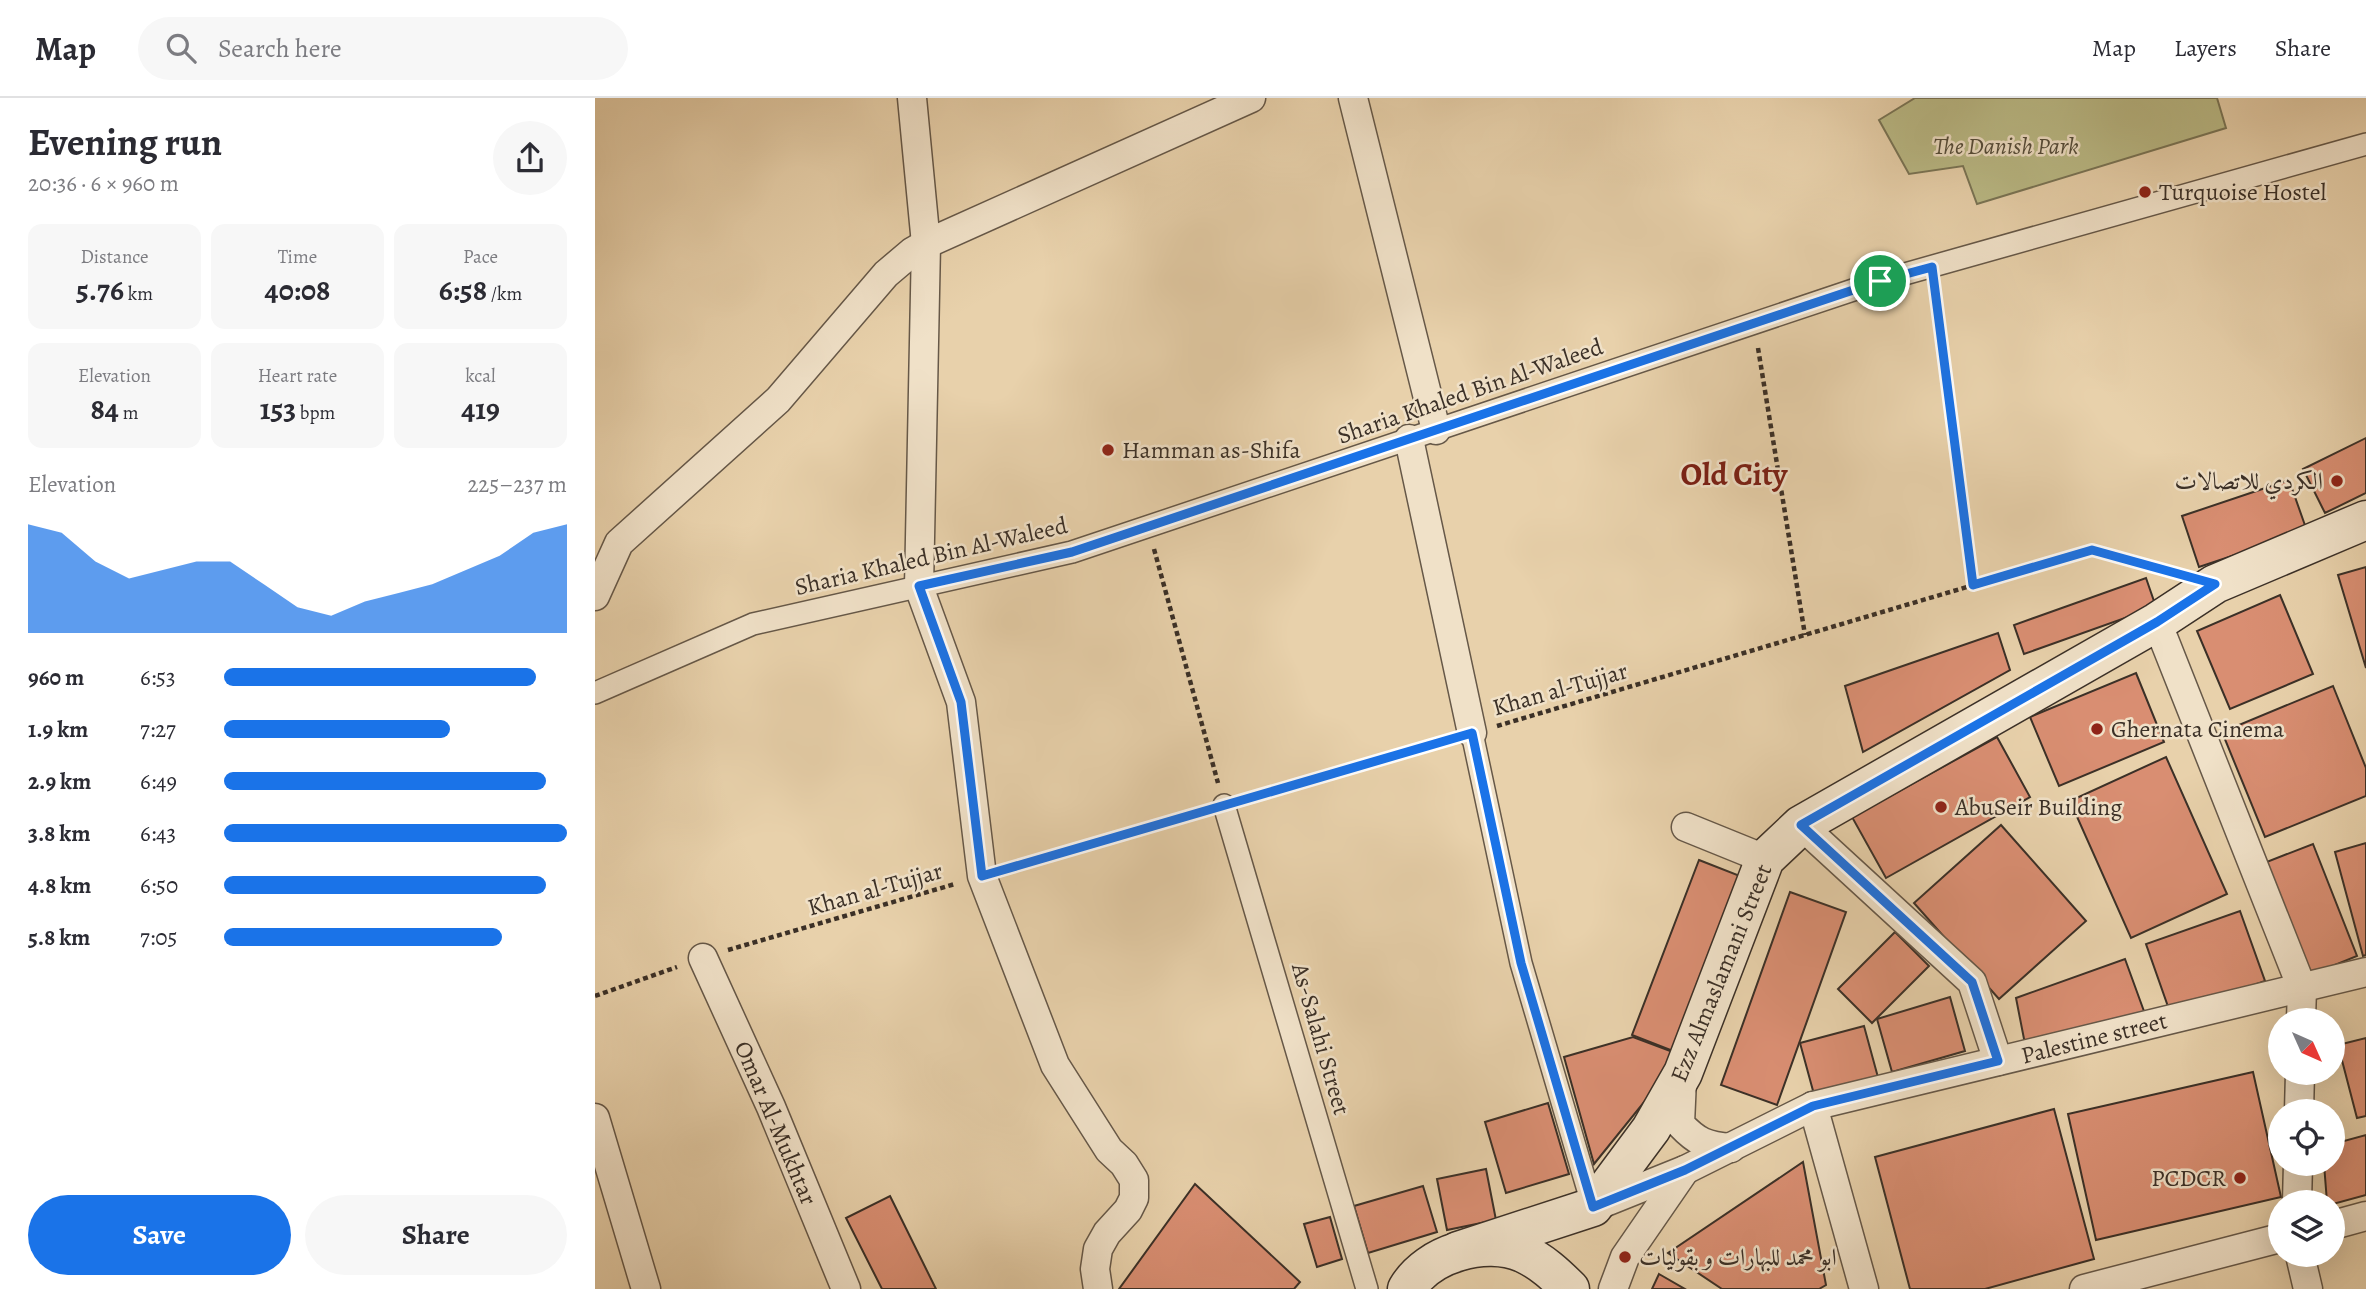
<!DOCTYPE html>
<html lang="en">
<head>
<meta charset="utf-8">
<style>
  body { margin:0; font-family:Alegreya,Amiri,serif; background:#f7f7f7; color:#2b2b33; height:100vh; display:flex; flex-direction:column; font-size:26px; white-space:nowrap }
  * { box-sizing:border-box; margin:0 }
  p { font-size:23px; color:#7c7c81 }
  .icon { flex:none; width:38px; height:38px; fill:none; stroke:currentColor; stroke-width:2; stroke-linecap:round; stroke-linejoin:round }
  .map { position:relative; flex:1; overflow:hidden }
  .drawer { display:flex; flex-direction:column; background:#fff; width:595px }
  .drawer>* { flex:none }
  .needle { width:46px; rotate:135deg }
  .buttons { position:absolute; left:1673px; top:910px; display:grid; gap:14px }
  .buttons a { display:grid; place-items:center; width:77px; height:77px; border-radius:50%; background:#fff; box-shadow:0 7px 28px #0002; font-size:35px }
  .pin { position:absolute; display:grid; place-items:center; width:60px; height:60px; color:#fff; margin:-30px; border:4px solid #fff; border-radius:50%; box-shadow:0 2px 7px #0007 }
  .round { display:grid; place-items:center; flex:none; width:74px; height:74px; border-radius:37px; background:#f7f7f7 }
  .summary { display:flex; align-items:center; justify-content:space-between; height:119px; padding:0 28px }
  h1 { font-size:38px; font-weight:700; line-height:52px }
  .stats { display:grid; grid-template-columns:repeat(3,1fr); gap:10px; height:119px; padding:7px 28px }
  .stats div { display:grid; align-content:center; border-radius:14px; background:#f7f7f7; text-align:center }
  .stats b { font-size:30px; font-weight:700 }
  .stats small { font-size:19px; font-weight:400 }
  .stats p { font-size:19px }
  .chart { height:196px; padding:14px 28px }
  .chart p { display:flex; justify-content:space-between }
  .chart svg { width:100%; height:126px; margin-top:7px; fill:#1a73e8; opacity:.7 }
  .cta { display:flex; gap:14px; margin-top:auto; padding:14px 28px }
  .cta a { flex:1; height:80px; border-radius:42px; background:#1a73e8; color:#fff; font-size:28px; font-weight:700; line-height:80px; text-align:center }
  .cta a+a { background:#f7f7f7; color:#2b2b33 }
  ul { padding:0 28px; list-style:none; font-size:23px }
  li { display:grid; grid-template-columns:112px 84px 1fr; align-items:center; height:52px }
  li i { height:18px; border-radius:9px; background:#1a73e8 }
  header { display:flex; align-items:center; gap:42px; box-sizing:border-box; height:98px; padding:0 35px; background:#fff; border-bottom:2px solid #e1e1e2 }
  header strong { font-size:33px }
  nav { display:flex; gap:38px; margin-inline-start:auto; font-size:24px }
  .search { width:490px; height:63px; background:#f7f7f7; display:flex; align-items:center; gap:18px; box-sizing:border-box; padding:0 24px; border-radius:38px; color:#7c7c81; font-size:26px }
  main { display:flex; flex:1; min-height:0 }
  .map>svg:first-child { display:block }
</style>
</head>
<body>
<header>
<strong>Map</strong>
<div class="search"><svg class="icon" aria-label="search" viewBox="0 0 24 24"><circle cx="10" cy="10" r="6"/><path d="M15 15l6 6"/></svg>Search here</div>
<nav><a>Map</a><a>Layers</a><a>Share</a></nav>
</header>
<main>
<section class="drawer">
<div class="summary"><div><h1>Evening run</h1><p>20:36 · 6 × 960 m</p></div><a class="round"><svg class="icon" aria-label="share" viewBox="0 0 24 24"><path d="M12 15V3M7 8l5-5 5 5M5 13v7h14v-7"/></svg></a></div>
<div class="stats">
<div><p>Distance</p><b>5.76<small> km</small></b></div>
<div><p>Time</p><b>40:08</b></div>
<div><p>Pace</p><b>6:58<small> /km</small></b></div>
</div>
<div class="stats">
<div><p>Elevation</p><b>84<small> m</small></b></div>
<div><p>Heart rate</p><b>153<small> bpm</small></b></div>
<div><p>kcal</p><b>419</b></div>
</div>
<div class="chart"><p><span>Elevation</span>225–237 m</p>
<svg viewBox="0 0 160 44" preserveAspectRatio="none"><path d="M0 44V6L10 9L20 19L30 25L40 22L50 19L60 19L70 27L80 35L90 38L100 33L110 30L120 27L130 22L140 17L150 9L160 6V44z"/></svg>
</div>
<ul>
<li><b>960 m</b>6:53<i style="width:91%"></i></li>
<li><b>1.9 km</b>7:27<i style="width:66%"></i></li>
<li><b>2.9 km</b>6:49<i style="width:94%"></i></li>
<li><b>3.8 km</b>6:43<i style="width:100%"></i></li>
<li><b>4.8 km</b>6:50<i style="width:94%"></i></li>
<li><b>5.8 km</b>7:05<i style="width:81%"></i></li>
</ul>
<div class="cta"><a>Save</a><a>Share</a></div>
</section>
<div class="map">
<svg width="1771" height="1191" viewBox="0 0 1771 1191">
  <rect width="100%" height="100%" fill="#e8d1ab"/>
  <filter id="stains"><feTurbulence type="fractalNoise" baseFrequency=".00286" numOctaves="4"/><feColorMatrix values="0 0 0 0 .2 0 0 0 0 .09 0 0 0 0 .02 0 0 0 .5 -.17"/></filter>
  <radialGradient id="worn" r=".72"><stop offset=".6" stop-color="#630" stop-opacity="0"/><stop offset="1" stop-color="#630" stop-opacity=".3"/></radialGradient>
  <polygon fill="#baba86" stroke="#7a7556" stroke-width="2" points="1320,0 1622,0 1631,30 1382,106 1368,68 1314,76 1284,22"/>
  <g fill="#d98e72" stroke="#3b3027" stroke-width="2">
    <polygon points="1771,340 1771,395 1730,415 1708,371"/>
    <polygon points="1694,382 1712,433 1604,469 1587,418"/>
    <polygon points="1771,469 1771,570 1743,477"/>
    <polygon points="1551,480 1561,509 1429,556 1419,527"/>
    <polygon points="1685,497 1718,576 1635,611 1602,533"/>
    <polygon points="1403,535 1415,572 1268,654 1250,588"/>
    <polygon points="1541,575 1569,644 1464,688 1435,619"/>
    <polygon points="1738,588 1771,670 1771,698 1670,739 1627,634"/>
    <polygon points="1402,639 1435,699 1291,780 1257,719"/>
    <polygon points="1571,659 1632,796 1536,840 1475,703"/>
    <polygon points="1406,727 1491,823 1404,901 1319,805"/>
    <polygon points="1771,745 1771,857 1768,858 1740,754"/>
    <polygon points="1718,746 1762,858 1713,878 1669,765"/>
    <polygon points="1104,762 1145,778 1078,953 1037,937"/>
    <polygon points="1195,794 1251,814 1182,1007 1126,987"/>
    <polygon points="1645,813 1670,883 1576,917 1551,846"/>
    <polygon points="1300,834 1334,868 1277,925 1243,891"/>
    <polygon points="1530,861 1550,916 1430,946 1421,900"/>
    <polygon points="1355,899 1370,953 1297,974 1282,921"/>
    <polygon points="1269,928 1284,983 1220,1000 1205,945"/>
    <polygon points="1038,939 1078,954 1067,982 999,1066 969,959"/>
    <polygon points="1771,940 1771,1018 1762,1020 1743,947"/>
    <polygon points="1658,974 1686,1099 1501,1142 1473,1016"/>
    <polygon points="953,1005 974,1076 911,1095 890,1024"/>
    <polygon points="1459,1011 1499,1161 1390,1191 1315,1191 1280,1059"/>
    <polygon points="1771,1037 1771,1097 1738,1106 1738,1104 1732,1104 1729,1066 1738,1066 1738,1046"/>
    <polygon points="1208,1064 1231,1187 1224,1191 1127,1191 1073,1155"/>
    <polygon points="891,1071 901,1122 852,1132 842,1081"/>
    <polygon points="600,1086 705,1184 699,1191 524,1191"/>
    <polygon points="828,1088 842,1134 773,1155 759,1108"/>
    <polygon points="295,1098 341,1191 287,1191 251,1120"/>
    <polygon points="735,1119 747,1161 722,1169 709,1126"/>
    <polygon points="1064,1176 1090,1191 1057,1191"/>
  </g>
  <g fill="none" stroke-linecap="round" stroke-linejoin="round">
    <g stroke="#665848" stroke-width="24">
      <g id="pedestrian">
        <polyline points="0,595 158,526 477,454 1285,183 1771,46"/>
        <polyline points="877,635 926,865 998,1109"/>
        <polyline points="629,707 772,1191"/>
      </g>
    </g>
    <g stroke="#665848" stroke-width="31">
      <g id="minor">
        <polyline points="317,0 331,146 324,489 366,604 387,778 460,967 514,1052 529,1066 539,1082 539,1100 533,1112 512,1135 503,1151 500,1171 503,1191"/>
        <polyline points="758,0 841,332"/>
        <polyline points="814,341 877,635"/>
        <polyline points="0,498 24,445 183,302 291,176 317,154 331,146 656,0"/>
        <polyline points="1562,524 1707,890 1706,922"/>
        <polyline points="1206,727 1377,884 1403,963"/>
        <polyline points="1091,729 1170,761"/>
        <polyline points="108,860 176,1009 251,1191"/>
        <path d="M1087 981 1085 1026C1102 1044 1111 1048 1136 1050"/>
        <polyline points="1218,1008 1269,1191"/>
        <polyline points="1704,1013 1705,975"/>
        <polyline points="0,1020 51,1191"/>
        <polyline points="1702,1104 1703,1066"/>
        <polyline points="998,1109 1090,1072 1218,1008 1771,874"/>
        <polyline points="1738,1127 1771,1118"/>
        <polyline points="1705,1157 1713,1191"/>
        <polyline points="1018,1191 1030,1159 1090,1072"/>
        <polyline points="1489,1191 1685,1140"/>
      </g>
    </g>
    <g stroke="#3b3027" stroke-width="41">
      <g id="secondary">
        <polyline points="863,1153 998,1109 1056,1031 1088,975 1170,761 1206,727 1562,524 1620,486 1771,422"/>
        <path d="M812 1191C833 1155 890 1139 928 1155 947 1164 960 1176 975 1191"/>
      </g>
    </g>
    <g stroke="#3b3027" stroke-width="4.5" stroke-dasharray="5 3.5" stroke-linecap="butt">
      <polyline points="1340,193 1378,487"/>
      <polyline points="1163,250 1210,537"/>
      <polyline points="559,451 623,685"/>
      <polyline points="902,628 1497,452 1576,473"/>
      <polyline points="650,700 850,643"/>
      <polyline points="412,770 605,714"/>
      <polyline points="133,852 360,786"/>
      <polyline points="0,898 82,869"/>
    </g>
    <use href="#pedestrian" stroke="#f0e1c8" stroke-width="21"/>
    <use href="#minor" stroke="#f0e1c8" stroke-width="28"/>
    <use href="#secondary" stroke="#f0e1c8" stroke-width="38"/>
  </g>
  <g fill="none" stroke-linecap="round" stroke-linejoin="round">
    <g stroke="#fff" stroke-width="14">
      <polygon id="route" points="1337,169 1378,487 1497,452 1620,486 1562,524 1206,727 1377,884 1403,963 1218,1008 1090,1072 998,1109 926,865 877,635 387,778 366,604 324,488 477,454 1285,183"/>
    </g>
    <use href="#route" stroke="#1a73e8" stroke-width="9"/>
  </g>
  <g fill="#8f2418" stroke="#f0e1c8" stroke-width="2.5">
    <circle cx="1550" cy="94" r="7"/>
    <circle cx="513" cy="352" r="7"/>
    <circle cx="1742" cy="383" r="7"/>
    <circle cx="1502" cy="631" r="7"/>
    <circle cx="1346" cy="709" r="7"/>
    <circle cx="1645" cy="1080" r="7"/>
    <circle cx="1030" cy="1159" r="7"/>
  </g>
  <g text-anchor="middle" stroke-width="5" stroke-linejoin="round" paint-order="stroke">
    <g font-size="24" font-style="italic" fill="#544c3a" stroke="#f0e1c8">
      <text x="1411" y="56">The Danish Park</text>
    </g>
    <g font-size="24" fill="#3b3027" stroke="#f0e1c8" text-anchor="start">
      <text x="1564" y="102">Turquoise Hostel</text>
      <text x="527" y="360">Hamman as-Shifa</text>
      <text x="1728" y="391" text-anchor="end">الكردي للاتصالات</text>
      <text x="1516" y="639">Ghernata Cinema</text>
      <text x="1360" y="717">AbuSeir Building</text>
      <text x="1631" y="1088" text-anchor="end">PCDCR</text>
      <text x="1044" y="1167">ابو محمد للبهارات و بقوليات</text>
    </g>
    <g font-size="24" fill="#3b3027" stroke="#f0e1c8">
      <text transform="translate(875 293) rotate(-19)" y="8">Sharia Khaled Bin Al-Waleed</text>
      <text transform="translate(336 458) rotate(-13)" y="8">Sharia Khaled Bin Al-Waleed</text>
      <text transform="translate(965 591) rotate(-16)" y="8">Khan al-Tujjar</text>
      <text transform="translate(280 791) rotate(-16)" y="8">Khan al-Tujjar</text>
      <text transform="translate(1126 875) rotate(-68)" y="8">Ezz Almaslamani Street</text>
      <text transform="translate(1499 940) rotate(-14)" y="8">Palestine street</text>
      <text transform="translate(726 941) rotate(74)" y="8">As-Salahi Street</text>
      <text transform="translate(181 1025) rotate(67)" y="8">Omar Al-Mukhtar</text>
    </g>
    <g font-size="32" font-weight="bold" fill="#7a1f14" stroke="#f0e1c8">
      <text x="1139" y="387">Old City</text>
    </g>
  </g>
  <rect width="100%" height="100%" filter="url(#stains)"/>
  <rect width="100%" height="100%" fill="url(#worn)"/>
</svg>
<div class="buttons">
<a><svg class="needle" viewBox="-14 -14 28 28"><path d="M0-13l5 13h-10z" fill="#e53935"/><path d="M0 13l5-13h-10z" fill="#7c7c81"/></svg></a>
<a><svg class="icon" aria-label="locate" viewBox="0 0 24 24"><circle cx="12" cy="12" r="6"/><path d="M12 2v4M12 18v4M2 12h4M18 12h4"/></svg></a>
<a><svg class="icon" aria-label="layers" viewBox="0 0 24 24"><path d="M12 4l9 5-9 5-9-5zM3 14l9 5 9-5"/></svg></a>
</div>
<div class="pin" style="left:1285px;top:183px;background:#1e9e55"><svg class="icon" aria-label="arrive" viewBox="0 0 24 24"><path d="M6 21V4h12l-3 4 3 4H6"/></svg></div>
</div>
</main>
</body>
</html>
